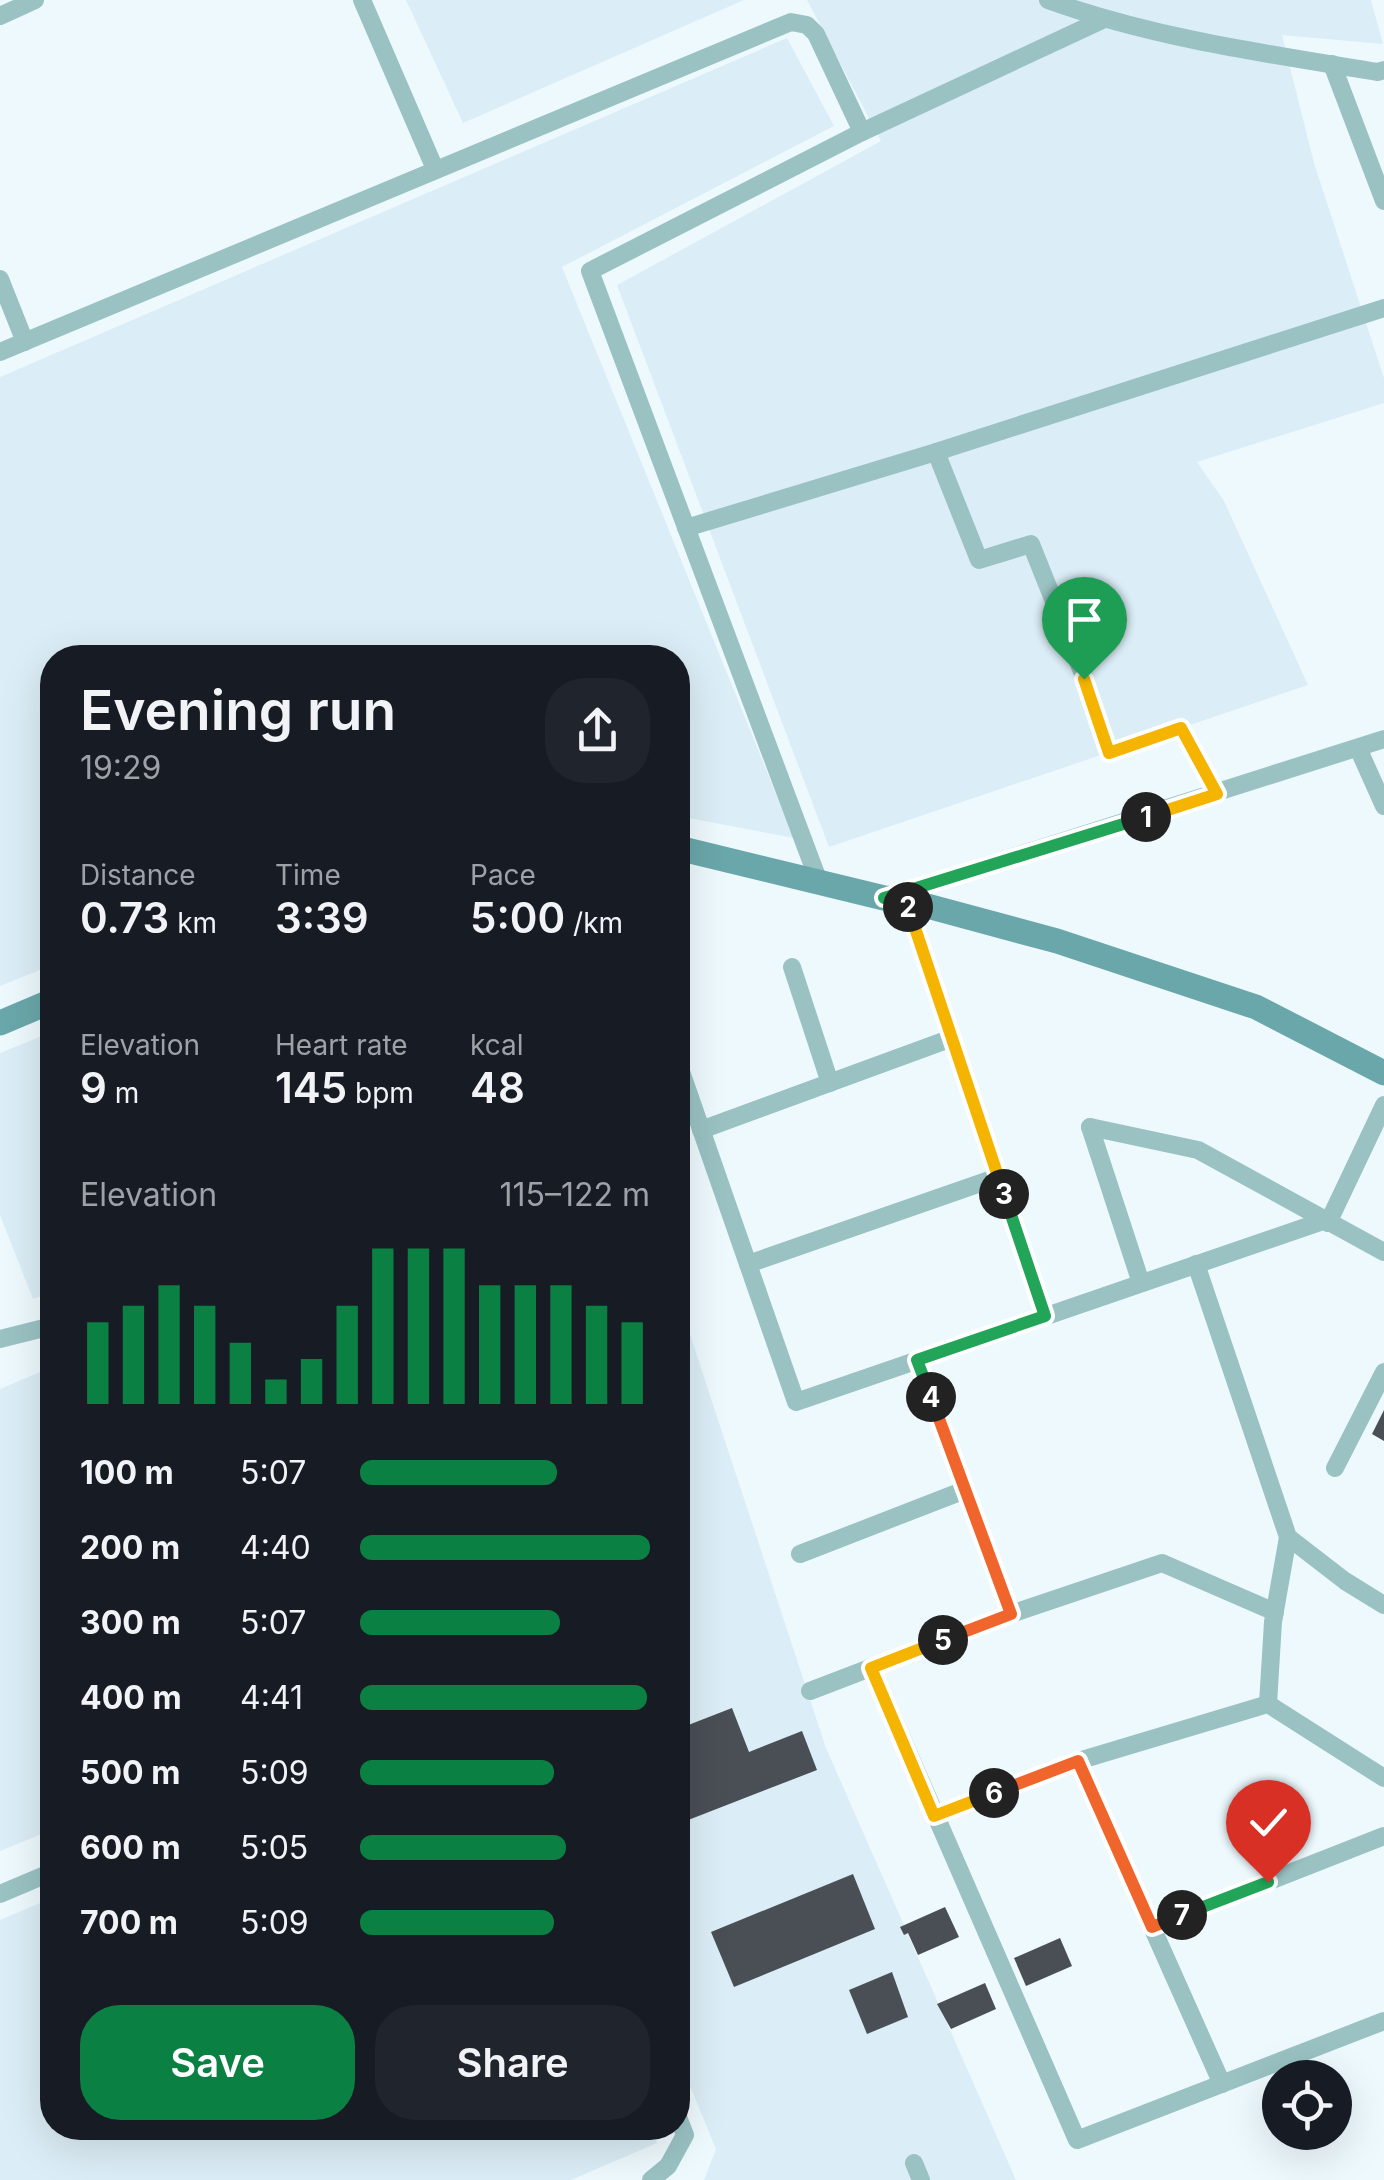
<!DOCTYPE html>
<html lang="en">
<head>
<meta charset="utf-8">
<style>
  body { margin:0; font-family:Inter,sans-serif; background:#20242c; color:#f1f3f6; height:100vh; display:flex; flex-direction:column; font-size:38px; white-space:nowrap }
  * { box-sizing:border-box; margin:0 }
  p { font-size:32px; color:#9ea1a6 }
  .icon { flex:none; width:55px; height:55px; fill:none; stroke:currentColor; stroke-width:2; stroke-linecap:round; stroke-linejoin:round }
  .map { position:relative; flex:1; overflow:hidden }
  .side { position:absolute; left:40px; top:645px; width:650px; height:1495px; display:flex; flex-direction:column; background:#171b24; border-radius:40px; box-shadow:0 10px 40px #0002 }
  .side>* { flex:none }
  .buttons { position:absolute; left:1262px; top:2060px; display:grid; gap:20px }
  .buttons a { display:grid; place-items:center; width:90px; height:90px; border-radius:50%; background:#171b24; box-shadow:0 10px 40px #0002; font-size:50px }
  .pin { position:absolute; display:grid; place-items:center; width:85px; height:85px; color:#fff; margin:-102px -42px; border-radius:50% 50% 50% 0; rotate:-45deg; box-shadow:0 0 10px #0007 }
  .pin .icon { rotate:45deg }
  .km { position:absolute; width:50px; height:50px; margin:-25px; border-radius:50%; background:#222; color:#fff; font-size:28px; line-height:50px; text-align:center }
  .round { display:grid; place-items:center; flex:none; width:105px; height:105px; border-radius:40px; background:#20242c }
  .summary { display:flex; align-items:center; justify-content:space-between; height:170px; padding:0 40px }
  h1 { font-size:55px; font-weight:600; line-height:75px }
  .metrics { display:grid; grid-template-columns:repeat(3,1fr); gap:15px; height:170px; padding:10px 40px }
  .metrics div { display:grid; align-content:center }
  .metrics b { font-size:42px; font-weight:600 }
  .metrics small { font-size:28px; font-weight:400 }
  .metrics p { font-size:28px }
  .chart { height:280px; padding:20px 40px }
  .chart p { display:flex; justify-content:space-between }
  .chart svg { width:100%; height:180px; margin-top:10px; stroke:#0b8043; stroke-width:6 }
  .cta { display:flex; gap:20px; margin-top:auto; padding:20px 40px }
  .cta a { flex:1; height:115px; border-radius:40px; background:#0b8043; color:#fff; font-size:40px; font-weight:600; line-height:115px; text-align:center }
  .cta a+a { background:#20242c; color:#f1f3f6 }
  ul { padding:0 40px; list-style:none; font-size:32px }
  li { display:grid; grid-template-columns:160px 120px 1fr; align-items:center; height:75px }
  li i { height:25px; border-radius:12px; background:#0b8043 }
  .map>svg:first-child { display:block }
</style>
</head>
<body>
<div class="map">
<svg width="1384" height="2180" viewBox="0 0 1384 2180">
  <rect width="100%" height="100%" fill="#eef9fe"/>
  <g fill="#dbedf6">
    <polygon points="406,0 744,0 463,123"/>
    <polygon points="807,0 1371,0 1383,44 1282,35 1314,163 1384,378 1384,403 1197,462 1224,501 1308,685 829,847 617,285 881,141"/>
    <polygon points="787,38 834,126 562,267 794,838 678,816 678,658 52,658 52,965 0,986 0,377"/>
    <polygon points="52,1032 52,1292 33,1299 0,1215 0,1053"/>
    <polygon points="678,1298 826,1748 1016,2180 704,2180 716,2149 678,2057"/>
    <polygon points="52,1367 52,1830 0,1851 0,1389"/>
    <polygon points="52,1898 52,2128 651,2128 657,2143 571,2180 0,2180 0,1920"/>
  </g>
  <g fill="#494f55">
    <polygon points="1384,1410 1384,1441 1372,1434"/>
    <polygon points="732,1708 749,1752 802,1731 817,1770 678,1824 678,1729"/>
    <polygon points="853,1874 875,1929 734,1987 711,1932"/>
    <polygon points="945,1907 959,1937 918,1955 908,1933 904,1935 900,1927"/>
    <polygon points="1060,1938 1072,1966 1026,1986 1014,1958"/>
    <polygon points="892,1972 908,2017 867,2034 849,1990"/>
    <polygon points="985,1983 996,2009 951,2029 937,2004"/>
  </g>
  <g fill="none" stroke-linecap="round" stroke-linejoin="round">
    <g stroke="#9ac2c3" stroke-width="18">
      <polyline points="362,0 435,169"/>
      <path d="M1048 0C1153 38 1268 54 1378 72L1384 70"/>
      <polyline points="0,16 35,0"/>
      <polyline points="1332,64 1384,201"/>
      <polyline points="0,279 25,342"/>
      <polyline points="0,352 791,22 807,25 816,34 862,132"/>
      <polyline points="936,452 1384,308"/>
      <polyline points="686,528 936,452 979,560 1031,544 1085,679 1109,753 1181,728 1217,794"/>
      <polyline points="1358,748 1384,806"/>
      <polyline points="819,882 590,271 862,132 1102,20"/>
      <polyline points="894,895 1384,739"/>
      <polyline points="905,900 1045,1316"/>
      <polyline points="792,967 830,1083"/>
      <polyline points="678,1063 796,1402 1323,1221"/>
      <polyline points="1090,1127 1198,1150 1384,1252"/>
      <polyline points="1090,1127 1141,1283"/>
      <polyline points="701,1130 952,1038"/>
      <polyline points="1328,1223 1384,1105"/>
      <polyline points="748,1264 998,1177"/>
      <polyline points="1196,1264 1288,1537 1345,1581 1384,1605"/>
      <polyline points="0,1339 52,1326"/>
      <polyline points="917,1360 1011,1614 1162,1563 1275,1612"/>
      <polyline points="1335,1468 1384,1372"/>
      <polyline points="800,1554 965,1490"/>
      <polyline points="871,1667 1077,2140 1384,2021"/>
      <polyline points="810,1691 1011,1614"/>
      <polyline points="1268,1704 1273,1622 1288,1537"/>
      <polyline points="1078,1761 1222,2084"/>
      <polyline points="934,1816 1078,1761 1268,1704 1384,1778"/>
      <polyline points="0,1894 52,1872"/>
      <polyline points="1152,1927 1384,1836"/>
      <polyline points="914,2163 921,2180"/>
      <polyline points="651,2180 668,2166 685,2135 678,2117"/>
    </g>
    <g stroke="#6aa7aa" stroke-width="25">
      <polyline points="678,848 884,898 905,900 1057,941 1256,1007 1384,1073"/>
      <polyline points="0,1023 52,1001"/>
    </g>
  </g>
  <g fill="none" stroke-linecap="round" stroke-linejoin="round">
    <g stroke="#fff" stroke-width="20">
      <polyline id="split-1" points="1084,679 1109,753 1181,728 1217,794 1146,817"/>
    </g>
    <g stroke="#fff" stroke-width="20">
      <polyline id="split-2" points="908,907 906,900 884,898 1146,817"/>
    </g>
    <g stroke="#fff" stroke-width="20">
      <polyline id="split-3" points="908,907 1004,1194"/>
    </g>
    <g stroke="#fff" stroke-width="20">
      <polyline id="split-4" points="931,1397 917,1360 1045,1316 1004,1194"/>
    </g>
    <g stroke="#fff" stroke-width="20">
      <polyline id="split-5" points="931,1397 1011,1614 943,1640"/>
    </g>
    <g stroke="#fff" stroke-width="20">
      <polyline id="split-6" points="943,1640 871,1668 934,1816 994,1793"/>
    </g>
    <g stroke="#fff" stroke-width="20">
      <polyline id="split-7" points="994,1793 1078,1761 1152,1927 1182,1915"/>
    </g>
    <g stroke="#fff" stroke-width="20">
      <polyline id="split-8" points="1182,1915 1268,1882"/>
    </g>
    <use href="#split-1" stroke="#f5b400" stroke-width="12"/>
    <use href="#split-2" stroke="#22a559" stroke-width="12"/>
    <use href="#split-3" stroke="#f5b400" stroke-width="12"/>
    <use href="#split-4" stroke="#22a559" stroke-width="12"/>
    <use href="#split-5" stroke="#f0652b" stroke-width="12"/>
    <use href="#split-6" stroke="#f5b400" stroke-width="12"/>
    <use href="#split-7" stroke="#f0652b" stroke-width="12"/>
    <use href="#split-8" stroke="#22a559" stroke-width="12"/>
  </g>
</svg>
<div class="buttons">
<a><svg class="icon" aria-label="locate" viewBox="0 0 24 24"><circle cx="12" cy="12" r="6"/><path d="M12 2v4M12 18v4M2 12h4M18 12h4"/></svg></a>
</div>
<div class="pin" style="left:1084px;top:679px;background:#1e9e55"><svg class="icon" aria-label="arrive" viewBox="0 0 24 24"><path d="M6 21V4h12l-3 4 3 4H6"/></svg></div>
<div class="pin" style="left:1268px;top:1882px;background:#d93025"><svg class="icon" aria-label="check" viewBox="0 0 24 24"><path d="M5 12l5 5 9-10"/></svg></div>
<b class="km" style="left:1146px;top:817px">1</b>
<b class="km" style="left:908px;top:907px">2</b>
<b class="km" style="left:1004px;top:1194px">3</b>
<b class="km" style="left:931px;top:1397px">4</b>
<b class="km" style="left:943px;top:1640px">5</b>
<b class="km" style="left:994px;top:1793px">6</b>
<b class="km" style="left:1182px;top:1915px">7</b>
<section class="side">
<div class="summary"><div><h1>Evening run</h1><p>19:29</p></div><a class="round"><svg class="icon" aria-label="share" viewBox="0 0 24 24"><path d="M12 15V3M7 8l5-5 5 5M5 13v7h14v-7"/></svg></a></div>
<div class="metrics">
<div><p>Distance</p><b>0.73<small> km</small></b></div>
<div><p>Time</p><b>3:39</b></div>
<div><p>Pace</p><b>5:00<small> /km</small></b></div>
</div>
<div class="metrics">
<div><p>Elevation</p><b>9<small> m</small></b></div>
<div><p>Heart rate</p><b>145<small> bpm</small></b></div>
<div><p>kcal</p><b>48</b></div>
</div>
<div class="chart"><p><span>Elevation</span>115–122 m</p>
<svg viewBox="0 0 160 44" preserveAspectRatio="none"><path d="M5 44V24M15 44V20M25 44V15M35 44V20M45 44V29M55 44V38M65 44V33M75 44V20M85 44V6M95 44V6M105 44V6M115 44V15M125 44V15M135 44V15M145 44V20M155 44V24"/></svg>
</div>
<ul>
<li><b>100 m</b>5:07<i style="width:68%"></i></li>
<li><b>200 m</b>4:40<i style="width:100%"></i></li>
<li><b>300 m</b>5:07<i style="width:69%"></i></li>
<li><b>400 m</b>4:41<i style="width:99%"></i></li>
<li><b>500 m</b>5:09<i style="width:67%"></i></li>
<li><b>600 m</b>5:05<i style="width:71%"></i></li>
<li><b>700 m</b>5:09<i style="width:67%"></i></li>
</ul>
<div class="cta"><a>Save</a><a>Share</a></div>
</section>
</div>
</body>
</html>
